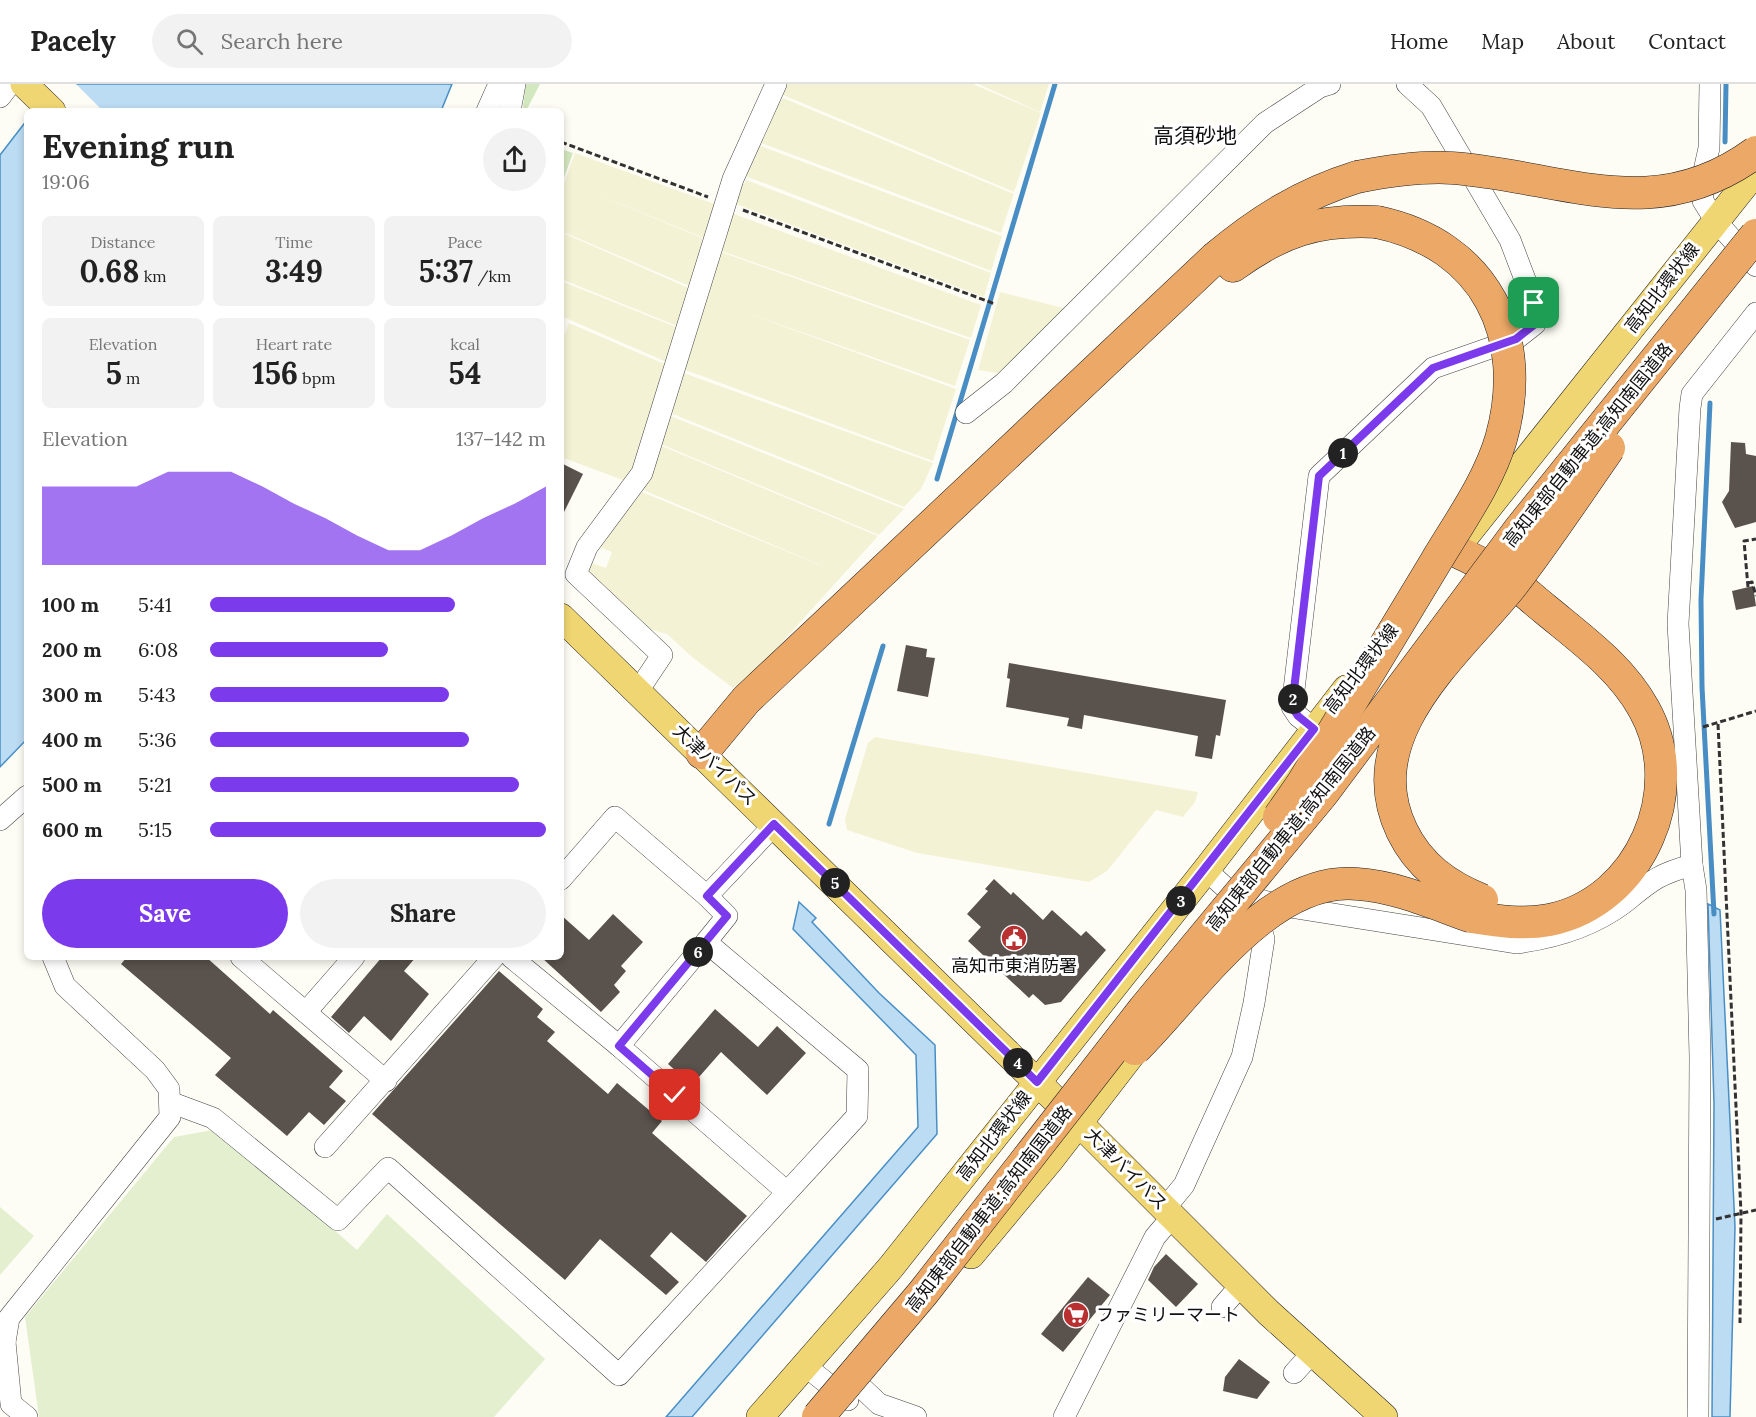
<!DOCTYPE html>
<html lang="en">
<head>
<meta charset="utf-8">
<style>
  body { margin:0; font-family:Lora,"Noto Sans JP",serif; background:#f2f2f2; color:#222; height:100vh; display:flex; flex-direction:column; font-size:22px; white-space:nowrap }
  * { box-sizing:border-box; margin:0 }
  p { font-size:20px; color:#767676 }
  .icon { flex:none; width:33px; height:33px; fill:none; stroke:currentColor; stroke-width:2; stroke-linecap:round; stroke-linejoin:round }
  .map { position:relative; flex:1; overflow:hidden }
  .details { position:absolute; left:24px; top:24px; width:540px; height:852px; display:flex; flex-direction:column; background:#fff; border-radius:9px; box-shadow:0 3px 9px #0003 }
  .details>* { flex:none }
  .pin { position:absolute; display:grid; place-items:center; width:51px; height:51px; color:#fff; margin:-26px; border-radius:12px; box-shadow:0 3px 9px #0006 }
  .km { position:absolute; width:30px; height:30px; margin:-15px; border-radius:50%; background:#222; color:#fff; font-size:16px; line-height:30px; text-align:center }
  .round { display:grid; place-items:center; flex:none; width:63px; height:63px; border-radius:32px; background:#f2f2f2 }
  .overview { display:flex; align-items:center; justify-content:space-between; height:102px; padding:0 18px }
  h1 { font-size:33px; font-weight:700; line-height:45px }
  .figures { display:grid; grid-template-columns:repeat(3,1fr); gap:9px; height:102px; padding:6px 18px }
  .figures div { display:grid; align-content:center; border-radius:9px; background:#f2f2f2; text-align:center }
  .figures b { font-size:30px; font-weight:700 }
  .figures small { font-size:16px; font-weight:400 }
  .figures p { font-size:16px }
  .chart { height:168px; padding:12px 18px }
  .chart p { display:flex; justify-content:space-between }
  .chart svg { width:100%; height:108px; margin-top:6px; fill:#7c3aed; opacity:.7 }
  .primary-button { display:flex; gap:12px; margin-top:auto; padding:12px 18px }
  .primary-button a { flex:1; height:69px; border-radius:36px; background:#7c3aed; color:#fff; font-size:24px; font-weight:700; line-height:69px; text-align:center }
  .primary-button a+a { background:#f2f2f2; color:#222 }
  ul { padding:0 18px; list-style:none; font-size:20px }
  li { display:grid; grid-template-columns:96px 72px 1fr; align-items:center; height:45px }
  li i { height:15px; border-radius:8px; background:#7c3aed }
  header { display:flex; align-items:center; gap:36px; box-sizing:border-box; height:84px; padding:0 30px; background:#fff; border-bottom:2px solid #e0e0e0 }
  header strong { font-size:28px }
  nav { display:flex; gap:33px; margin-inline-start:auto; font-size:21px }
  .search { width:420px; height:54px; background:#f2f2f2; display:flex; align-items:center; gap:15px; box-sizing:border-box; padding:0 21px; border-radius:33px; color:#767676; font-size:22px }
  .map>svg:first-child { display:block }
</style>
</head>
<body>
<header>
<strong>Pacely</strong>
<div class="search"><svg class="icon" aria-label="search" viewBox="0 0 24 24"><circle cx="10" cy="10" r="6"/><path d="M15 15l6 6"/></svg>Search here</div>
<nav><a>Home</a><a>Map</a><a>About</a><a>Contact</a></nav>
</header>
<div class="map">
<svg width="1756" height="1333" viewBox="0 0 1756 1333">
  <rect width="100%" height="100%" fill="#fefdf5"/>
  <g fill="#f4f2d5">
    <polygon points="784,0 973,0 1041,29 1014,108 783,11"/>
    <polygon points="978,0 1049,0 1040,28"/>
    <polygon points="783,14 1014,110 1001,149 756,57 777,15 781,17"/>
    <polygon points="755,60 1002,152 991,187 743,91"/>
    <polygon points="575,69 720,122 704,154 570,99 702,154 702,158 705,161 694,204 561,147 561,108"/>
    <polygon points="746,96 991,189 984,213 733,119 740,99 744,100"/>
    <polygon points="729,128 981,221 971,254 721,167"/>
    <polygon points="561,148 691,205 677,242 561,195"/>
    <polygon points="721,168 970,256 955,302 730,223 956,305 933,377 680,284"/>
    <polygon points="561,197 681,245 671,280 561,232"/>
    <polygon points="1000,208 1071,226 1003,290 978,286"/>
    <polygon points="569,239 669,282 631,399 561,373 561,259"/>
    <polygon points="681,288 933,379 921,405 904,423 668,328"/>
    <polygon points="668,331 904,425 879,451 658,359"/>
    <polygon points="657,360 878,452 767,575 745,597 733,604 692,573 667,550 652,546 587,490 587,484 592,479 606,484 612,468 597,462 642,408 842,490 643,406"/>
    <polygon points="875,653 1198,708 1195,718 1183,733 1156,726 1107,787 1089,798 917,769 847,746 845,735 868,659"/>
  </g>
  <g fill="#d3e8bf">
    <polygon points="526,0 540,0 526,27 523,23"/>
    <polygon points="561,65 573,69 561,102"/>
  </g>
  <g fill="#e4efd0">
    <polygon points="218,1045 357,1166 387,1130 545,1275 494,1333 39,1333 25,1233 174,1053"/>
    <polygon points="0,1123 34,1152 0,1191"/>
  </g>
  <g fill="#bcdcf3" stroke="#488ec5" stroke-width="1.5">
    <polygon points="54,0 452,0 441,27 34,27"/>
    <polygon points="27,36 27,655 0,683 0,71"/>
    <polygon points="799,818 816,834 812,838 879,909 935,961 937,1050 692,1333 666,1333 918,1043 916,971 793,845"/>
    <polygon points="1708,820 1720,826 1735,1143 1730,1333 1712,1333 1714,1020"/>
  </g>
  <polygon fill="#fefdf5" points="50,0 76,0 103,27 31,27"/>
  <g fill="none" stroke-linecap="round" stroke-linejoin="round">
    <g stroke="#488ec5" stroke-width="5">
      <polyline points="1725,58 1726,0"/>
      <polyline points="1710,319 1701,516 1702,603 1714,830"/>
      <polyline points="937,395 1055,0"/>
      <polyline points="829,740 883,562"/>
    </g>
  </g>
  <g fill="#59524d">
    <polygon points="1731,358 1745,359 1746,370 1756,372 1756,438 1735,444 1722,418 1729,407"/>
    <polygon points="561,379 583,390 561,434"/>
    <polygon points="1753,502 1756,522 1736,526 1732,507"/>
    <polygon points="906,561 927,565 926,573 935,574 928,613 897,607"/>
    <polygon points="1009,579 1226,616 1220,652 1216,651 1212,675 1195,672 1198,652 1084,631 1082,645 1067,642 1069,634 1006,623 1010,595 1007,594"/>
    <polygon points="994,795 1011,811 1013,808 1043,836 1052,826 1081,852 1086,847 1106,866 1061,918 1045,921 1033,910 1029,914 968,857 981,843 967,830 988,807 985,805"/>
    <polygon points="613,830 643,858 621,882 626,887 614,901 620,908 601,928 541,873 561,873 561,831 589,856"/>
    <polygon points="127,873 206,873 270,930 273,926 343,987 329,1003 346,1017 324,1041 309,1028 287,1052 215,991 231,974 121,880"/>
    <polygon points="382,873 416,873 404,887 429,910 391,957 364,932 349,949 331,933"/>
    <polygon points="499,887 543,925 537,933 555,948 547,957 608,1010 617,999 662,1037 652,1049 747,1132 706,1178 671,1148 650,1172 679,1198 666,1211 600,1155 565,1196 372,1030"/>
    <polygon points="715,925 758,963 777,942 806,969 767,1011 721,968 692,1001 668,980"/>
    <polygon points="1166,1170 1198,1200 1176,1223 1148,1196 1154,1183"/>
    <polygon points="1088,1193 1110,1211 1063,1268 1041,1250"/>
    <polygon points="1239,1275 1270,1298 1257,1315 1223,1307 1225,1293"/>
  </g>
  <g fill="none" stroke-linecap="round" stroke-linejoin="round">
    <g stroke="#434343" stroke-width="22">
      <g id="minor">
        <polyline points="1710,0 1709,64 1702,96 1703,117 1715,136 1756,182"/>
        <polyline points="0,13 10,0"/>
        <polyline points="487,27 499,0"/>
        <polyline points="510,27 515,0"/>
        <polyline points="966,329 1004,299 1265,39 1320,3 1330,0"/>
        <polyline points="638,607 662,571 576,490 587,463 642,389 733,95 776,0"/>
        <polyline points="1326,654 1298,632 1292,623 1319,392 1433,284 1516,255 1535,240 1534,219 1510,156 1431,22 1407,0"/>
        <polyline points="0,736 27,712"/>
        <path d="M1206 786 1228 806 1277 821 1516 859C1555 854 1592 843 1624 819 1650 798 1658 790 1692 781"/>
        <polyline points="561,795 615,733 707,812"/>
        <polyline points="706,858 727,832 707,812 775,740"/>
        <polyline points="241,873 386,997"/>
        <polyline points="511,873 619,962 787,1108"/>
        <polyline points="306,928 354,873"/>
        <polyline points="170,1018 213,1034 338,1136 388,1084 619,1291 857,1032 858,986 706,858 619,962"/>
        <polyline points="325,1063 494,873"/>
        <polyline points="1165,1124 1184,1101 1242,973 1254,919 1264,855 1256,827"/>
        <polyline points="1222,1223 1241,1201"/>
        <polyline points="0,1254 5,1258 11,1320 27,1333"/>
        <polyline points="5,1258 9,1234 170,1033 169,1005 155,986 65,902 53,873"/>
        <polyline points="804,1281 848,1316"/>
        <polyline points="1294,1289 1312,1269"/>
        <polyline points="861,1303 879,1320 916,1333"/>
        <polyline points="1064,1333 1155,1153 1173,1132"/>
        <polyline points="1698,1333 1700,973 1696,806 1692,781 1678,540 1690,324 1692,310 1756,229"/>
      </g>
    </g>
    <g stroke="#212121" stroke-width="28">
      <g id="major">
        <polyline points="24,0 52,27"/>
        <polyline points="1464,454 1756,87"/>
        <polyline points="561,533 1079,1039 1269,1229 1384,1333"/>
        <polyline points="971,1171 1051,1075 1149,948"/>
        <polyline points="760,1333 891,1183 1206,786 1346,605"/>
      </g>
    </g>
    <g stroke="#212121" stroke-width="33">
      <g id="highway">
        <path d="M1233 182C1281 147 1318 135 1377 138"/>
        <path d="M1454 466C1470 474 1487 482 1503 491 1518 501 1531 514 1545 525 1581 555 1621 583 1644 625 1689 705 1641 818 1549 836 1523 841 1498 837 1472 833"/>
        <path d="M702 669 746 616 1215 174C1259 137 1302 110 1357 93"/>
      </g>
    </g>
    <g stroke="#323232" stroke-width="3" stroke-dasharray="6 3" stroke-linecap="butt">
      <polyline points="561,58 708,113"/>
      <polyline points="743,126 995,220"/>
      <polyline points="1748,499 1752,498 1756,512"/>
      <polyline points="1748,503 1744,457 1756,455"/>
      <polyline points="1718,640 1741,1129 1740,1239"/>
      <polyline points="1703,643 1756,627"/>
      <polyline points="1716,1135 1756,1126"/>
    </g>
    <use href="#minor" stroke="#fff" stroke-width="21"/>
    <use href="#major" stroke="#f0d673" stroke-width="27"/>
    <use href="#highway" stroke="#eba866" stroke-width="32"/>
    <g stroke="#212121" stroke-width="33" stroke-linecap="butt">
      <g id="highway-bridge">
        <path d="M1357 93C1388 87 1420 82 1452 84 1563 92 1653 144 1756 68"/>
        <path d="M1279 733 1302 700C1346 626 1390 553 1435 479 1458 440 1488 399 1501 355 1530 252 1486 161 1377 138"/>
        <path d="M1482 816C1447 802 1419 782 1402 747 1355 649 1458 569 1512 501 1546 457 1577 410 1609 364"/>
        <path d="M1135 965C1193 908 1268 791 1358 800 1398 803 1435 820 1472 833"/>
        <polyline points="818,1333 923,1209 1144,925 1323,709 1519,446 1756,151"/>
      </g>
    </g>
    <use href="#highway-bridge" stroke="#eba866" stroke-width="32"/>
  </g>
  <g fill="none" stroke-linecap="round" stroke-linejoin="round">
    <g stroke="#fff" stroke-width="12">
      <polyline id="route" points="675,1011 619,962 727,832 707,812 774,740 1037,998 1314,645 1298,632 1292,623 1319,392 1433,284 1516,255 1535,240 1534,219"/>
    </g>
    <use href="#route" stroke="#7c3aed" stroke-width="8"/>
  </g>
  <defs>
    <g id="civic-disc" transform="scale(1.35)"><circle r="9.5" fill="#b93031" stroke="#fff"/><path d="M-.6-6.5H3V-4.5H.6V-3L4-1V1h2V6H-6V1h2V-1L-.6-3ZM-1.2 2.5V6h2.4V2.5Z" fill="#fff"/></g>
    <g id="supermarket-disc" transform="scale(1.35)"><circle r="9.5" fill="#b93031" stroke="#fff"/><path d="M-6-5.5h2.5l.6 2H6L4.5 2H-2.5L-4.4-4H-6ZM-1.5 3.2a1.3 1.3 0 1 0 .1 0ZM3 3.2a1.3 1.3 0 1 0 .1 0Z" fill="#fff"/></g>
  </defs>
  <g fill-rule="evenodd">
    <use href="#civic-disc" x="1014" y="854"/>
    <use href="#supermarket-disc" x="1076" y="1231"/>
  </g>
  <g text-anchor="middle" stroke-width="6" stroke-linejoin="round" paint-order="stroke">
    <g font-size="18" fill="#101010" stroke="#fff">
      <text transform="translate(1662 204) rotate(-52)" y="6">高知北環状線</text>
      <text transform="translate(1588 361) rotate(-51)" y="6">高知東部自動車道;高知南国道路</text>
      <text transform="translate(1361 585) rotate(-52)" y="6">高知北環状線</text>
      <text transform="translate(715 681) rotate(44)" y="6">大津バイパス</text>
      <text transform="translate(1291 745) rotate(-51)" y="6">高知東部自動車道;高知南国道路</text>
      <text transform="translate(994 1052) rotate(-52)" y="6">高知北環状線</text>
      <text transform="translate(1126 1085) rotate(45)" y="6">大津バイパス</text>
      <text transform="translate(989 1125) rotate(-52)" y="6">高知東部自動車道;高知南国道路</text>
    </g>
    <g font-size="18" fill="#101010" stroke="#fff">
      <text x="1014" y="888">高知市東消防署</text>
      <text x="1096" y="1237" text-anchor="start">ファミリーマート</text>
    </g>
    <g font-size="21" fill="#101010" stroke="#fff">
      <text x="1195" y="59">高須砂地</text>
    </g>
  </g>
</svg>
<div class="pin" style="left:1534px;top:219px;background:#1e9e55"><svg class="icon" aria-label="arrive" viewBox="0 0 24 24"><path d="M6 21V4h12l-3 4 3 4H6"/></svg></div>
<div class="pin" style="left:675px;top:1011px;background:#d93025"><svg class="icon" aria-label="check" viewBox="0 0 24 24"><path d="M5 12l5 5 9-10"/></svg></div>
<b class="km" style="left:1343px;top:369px">1</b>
<b class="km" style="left:1293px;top:615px">2</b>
<b class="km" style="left:1181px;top:817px">3</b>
<b class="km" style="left:1018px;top:979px">4</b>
<b class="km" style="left:835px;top:799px">5</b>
<b class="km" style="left:698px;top:868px">6</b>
<section class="details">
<div class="overview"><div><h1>Evening run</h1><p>19:06</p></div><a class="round"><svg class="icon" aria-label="share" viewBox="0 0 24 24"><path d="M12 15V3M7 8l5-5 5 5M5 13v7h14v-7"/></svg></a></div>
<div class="figures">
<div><p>Distance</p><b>0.68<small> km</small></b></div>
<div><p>Time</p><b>3:49</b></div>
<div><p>Pace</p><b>5:37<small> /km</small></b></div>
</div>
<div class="figures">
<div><p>Elevation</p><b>5<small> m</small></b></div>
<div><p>Heart rate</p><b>156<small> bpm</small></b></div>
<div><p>kcal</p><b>54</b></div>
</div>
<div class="chart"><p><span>Elevation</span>137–142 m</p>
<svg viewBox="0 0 160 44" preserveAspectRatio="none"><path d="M0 44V12L10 12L20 12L30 12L40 6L50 6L60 6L70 12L80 19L90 25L100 32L110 38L120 38L130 32L140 25L150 19L160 12V44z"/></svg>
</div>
<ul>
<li><b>100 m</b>5:41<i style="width:73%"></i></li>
<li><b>200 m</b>6:08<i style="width:53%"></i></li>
<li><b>300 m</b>5:43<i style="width:71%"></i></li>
<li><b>400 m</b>5:36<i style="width:77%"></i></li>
<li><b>500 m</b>5:21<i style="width:92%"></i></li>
<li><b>600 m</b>5:15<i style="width:100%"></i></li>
</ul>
<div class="primary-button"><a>Save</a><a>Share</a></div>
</section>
</div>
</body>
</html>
